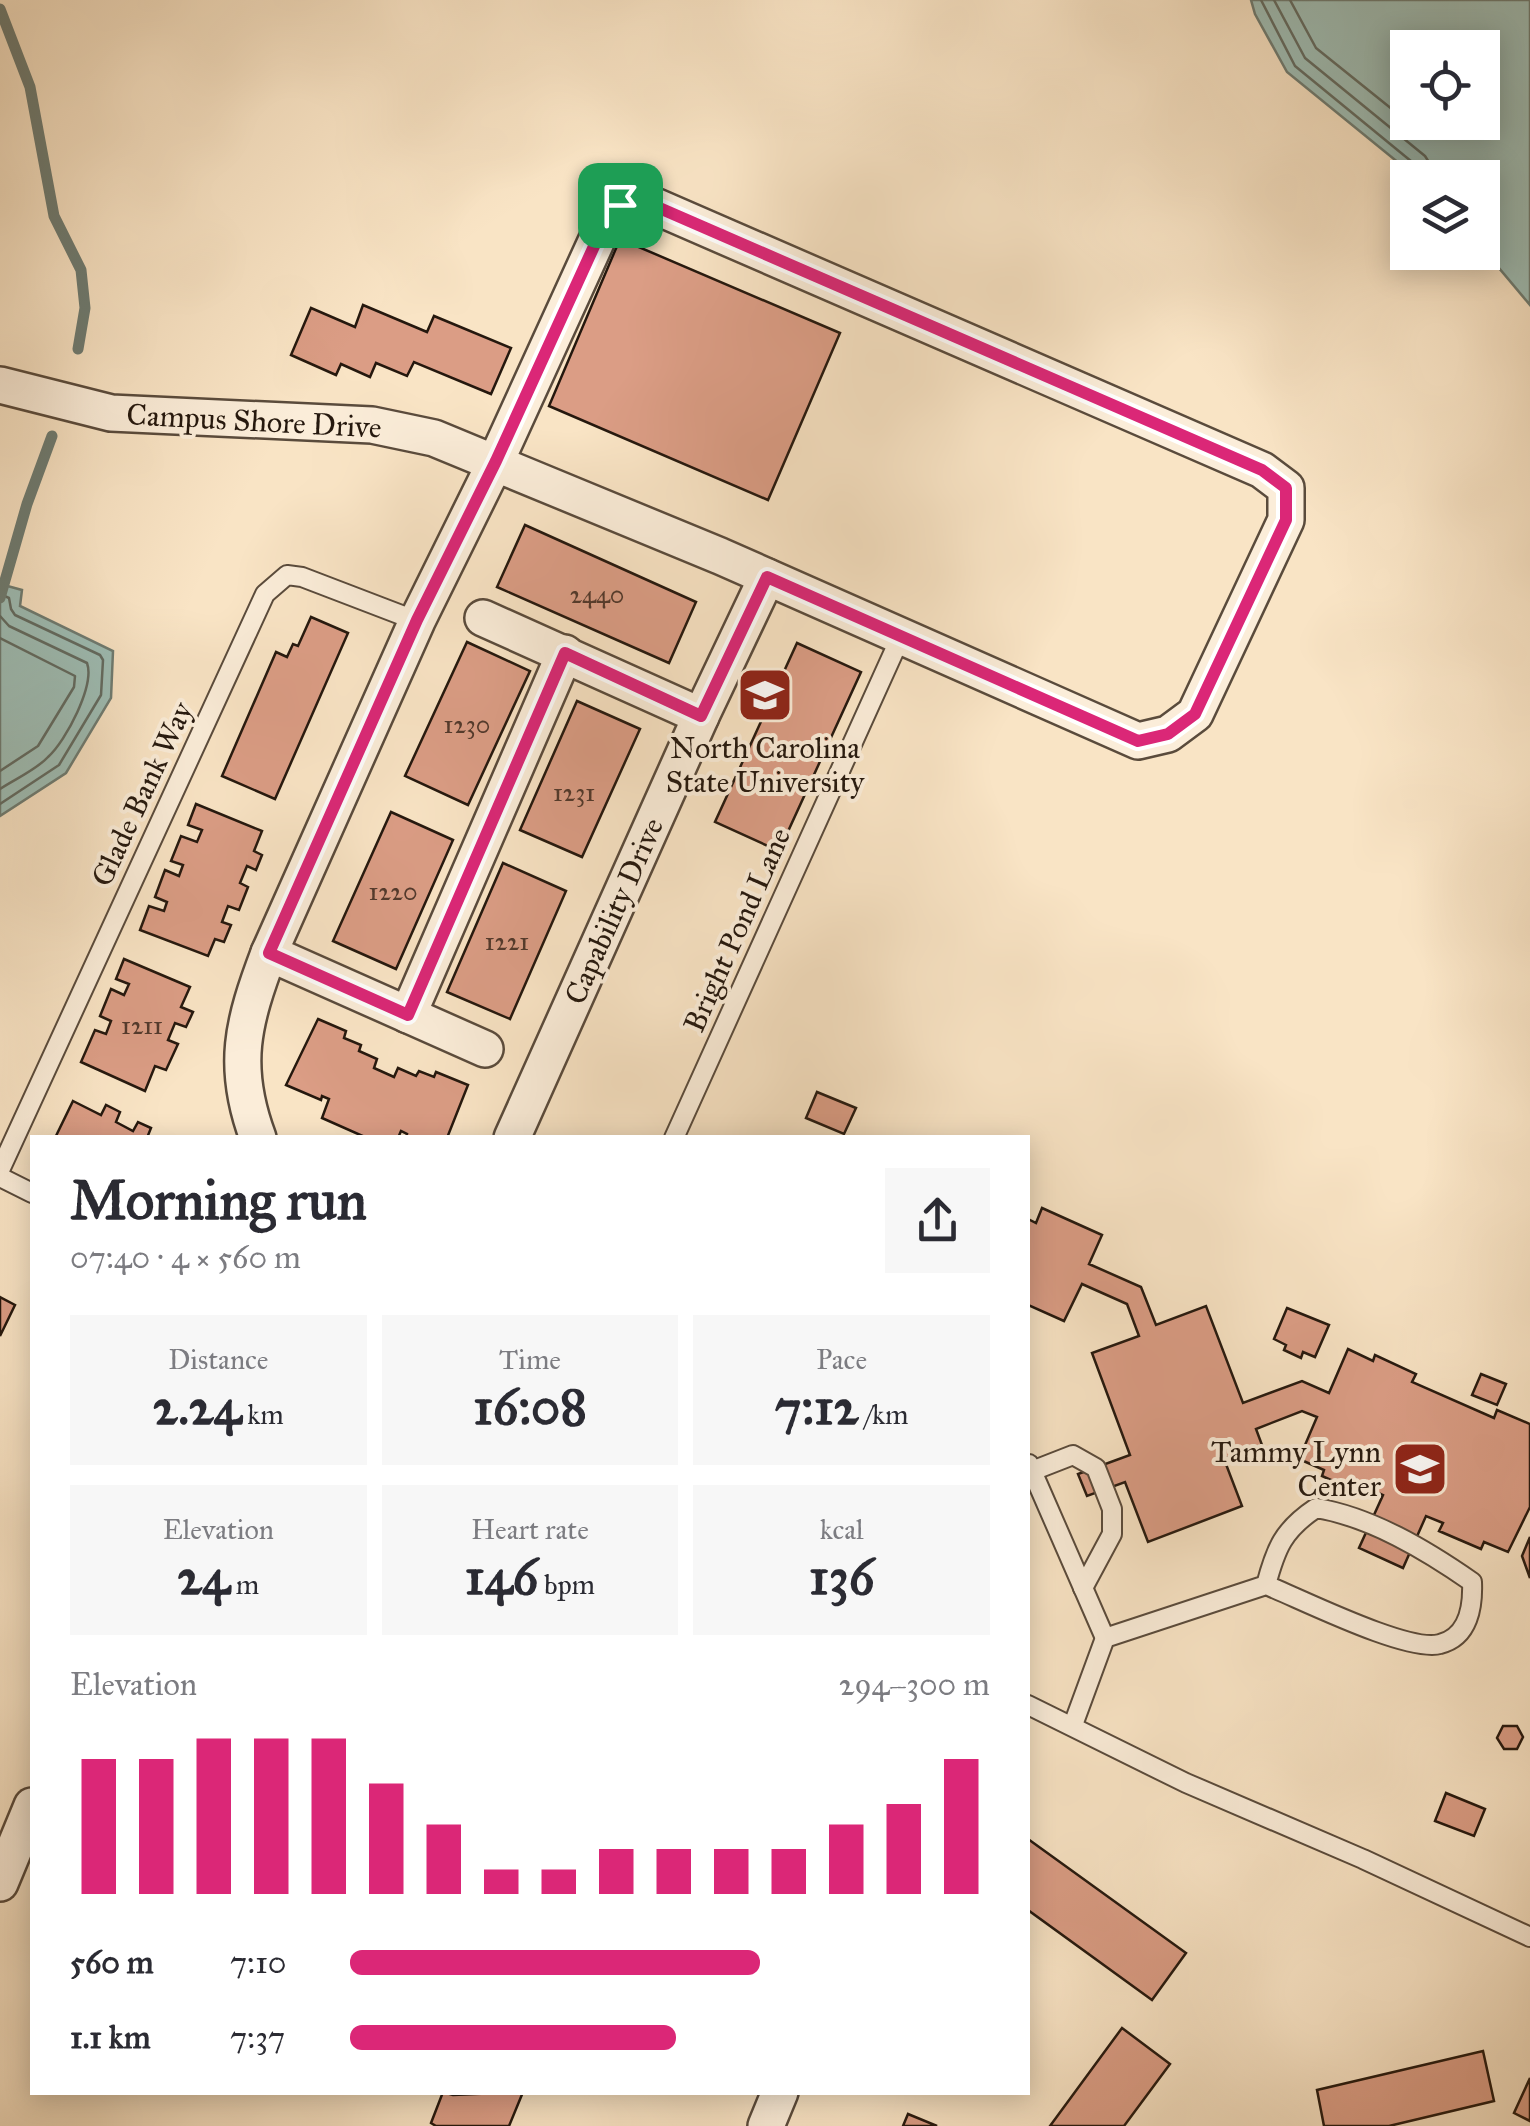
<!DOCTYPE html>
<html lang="en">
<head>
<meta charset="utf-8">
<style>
  body { margin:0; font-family:"IM FELL Great Primer",serif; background:#f7f7f7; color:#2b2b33; height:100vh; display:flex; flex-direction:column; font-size:38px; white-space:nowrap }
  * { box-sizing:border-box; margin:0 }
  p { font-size:32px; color:#7c7c81 }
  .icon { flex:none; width:55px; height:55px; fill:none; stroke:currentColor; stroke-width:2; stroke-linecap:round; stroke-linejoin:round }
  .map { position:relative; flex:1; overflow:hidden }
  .drawer { position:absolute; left:30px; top:1135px; width:1000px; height:960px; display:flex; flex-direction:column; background:#fff; border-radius:0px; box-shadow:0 5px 25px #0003 }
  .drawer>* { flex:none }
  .tools { position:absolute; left:1390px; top:30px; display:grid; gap:20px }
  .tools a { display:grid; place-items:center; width:110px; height:110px; border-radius:0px; background:#fff; box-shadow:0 5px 25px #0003; font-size:50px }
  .pin { position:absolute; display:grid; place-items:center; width:85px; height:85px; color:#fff; margin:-42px; border-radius:20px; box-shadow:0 5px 15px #0006 }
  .round { display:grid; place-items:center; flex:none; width:105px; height:105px; border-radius:0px; background:#f7f7f7 }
  .summary { display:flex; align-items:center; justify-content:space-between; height:170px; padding:0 40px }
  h1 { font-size:55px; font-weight:800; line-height:75px }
  .stats { display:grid; grid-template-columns:repeat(3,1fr); gap:15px; height:170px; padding:10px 40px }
  .stats div { display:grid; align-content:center; border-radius:0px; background:#f7f7f7; text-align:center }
  .stats b { font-size:50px; font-weight:800 }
  .stats small { font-size:28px; font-weight:400 }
  .stats p { font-size:28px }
  .chart { height:280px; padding:20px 40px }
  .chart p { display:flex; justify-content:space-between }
  .chart svg { width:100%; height:180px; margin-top:10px; stroke:#db2777; stroke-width:6 }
  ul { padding:0 40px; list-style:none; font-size:32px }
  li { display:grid; grid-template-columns:160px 120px 1fr; align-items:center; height:75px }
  li i { height:25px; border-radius:12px; background:#db2777 }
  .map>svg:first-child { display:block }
</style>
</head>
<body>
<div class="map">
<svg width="1530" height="2126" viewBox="0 0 1530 2126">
  <rect width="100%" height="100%" fill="#f9e4c5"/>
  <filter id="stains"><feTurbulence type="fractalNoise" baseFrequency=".002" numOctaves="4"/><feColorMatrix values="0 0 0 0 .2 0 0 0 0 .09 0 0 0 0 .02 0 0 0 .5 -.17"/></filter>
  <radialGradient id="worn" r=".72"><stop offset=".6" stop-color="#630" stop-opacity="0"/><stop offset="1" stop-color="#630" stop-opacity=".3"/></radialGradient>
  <g fill="#9ebeb6" stroke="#6e7c73" stroke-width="2.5" fill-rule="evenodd">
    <path d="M1251 0H1530V305L1483 249 1482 178 1416 177 1287 72 1255 14ZM1408 48H1482V122H1408Z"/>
    <polygon points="0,584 22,590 20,606 113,651 111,698 66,773 0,816"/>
  </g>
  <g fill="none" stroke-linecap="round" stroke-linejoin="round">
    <g stroke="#626b62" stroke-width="2.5">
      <polyline points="1261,0 1295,66 1417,166 1421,178"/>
      <polyline points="1274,0 1305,58 1425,156 1432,167 1434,178"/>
      <polyline points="1290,0 1316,48 1408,122"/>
      <polyline points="0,594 9,598 11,609 15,615 100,655 103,660 101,695 59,765 0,804"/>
      <path d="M0 616 9 626 87 663C95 685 66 741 48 757 36 770 15 779 0 789"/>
      <polyline points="0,638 75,676 74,687 38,746 0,771"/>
    </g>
    <g stroke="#6e7c73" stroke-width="11">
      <polyline points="0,9 30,87 54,216 81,270 85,308 78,349"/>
      <polyline points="0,598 27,504 52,436"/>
    </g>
  </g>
  <g fill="#db9d85" stroke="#25180e" stroke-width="2.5">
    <polygon points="620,239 840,333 768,500 549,406"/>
    <polygon points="363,305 427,332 434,316 511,348 491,394 414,362 407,376 376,363 370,377 341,364 336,375 291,355 311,308 355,327"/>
    <polygon points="525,525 696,602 669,663 497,587"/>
    <polygon points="311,617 348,633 275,799 222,776 276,652 287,657 293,644 298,646"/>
    <polygon points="467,642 530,671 468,805 405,776"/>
    <polygon points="797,643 861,672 779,851 715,822"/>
    <polygon points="577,701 640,729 582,857 520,830"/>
    <polygon points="196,804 262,831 254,851 262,855 256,870 247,866 240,883 248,887 239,910 228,906 222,922 231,925 224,942 215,939 208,956 140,930 149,906 164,911 167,902 155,897 165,870 179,876 183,865 171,861 181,836 197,842 202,830 188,825"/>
    <polygon points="391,812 453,840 396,969 333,941"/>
    <polygon points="503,863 566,891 510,1019 447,992"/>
    <polygon points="124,959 190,987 181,1007 193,1012 186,1027 175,1023 168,1040 178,1044 166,1070 155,1066 145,1091 81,1062 95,1030 106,1034 111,1021 100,1016 111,989 124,995 129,984 116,979"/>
    <polygon points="318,1019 346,1031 344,1038 361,1045 359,1051 377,1059 374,1068 394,1077 398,1068 416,1076 419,1071 434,1077 436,1072 468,1085 447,1138 406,1138 407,1134 401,1131 398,1138 367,1138 322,1118 329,1099 322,1096 321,1100 286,1085"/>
    <polygon points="817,1092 856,1108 844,1134 806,1118"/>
    <polygon points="73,1101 101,1115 106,1105 120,1112 116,1122 133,1131 138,1122 151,1128 147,1138 55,1138"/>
    <polygon points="1042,1208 1102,1235 1089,1264 1141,1287 1156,1325 1206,1306 1243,1403 1302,1381 1329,1393 1348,1349 1373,1361 1375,1355 1416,1374 1412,1382 1494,1418 1497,1410 1530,1424 1530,1507 1508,1552 1484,1542 1481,1549 1439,1531 1443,1523 1426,1516 1403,1568 1359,1548 1383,1495 1366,1487 1362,1494 1322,1476 1324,1470 1299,1459 1317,1417 1302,1411 1256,1429 1262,1445 1224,1459 1242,1506 1148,1542 1125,1482 1087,1496 1078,1474 1130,1455 1092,1353 1139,1336 1127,1304 1082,1284 1064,1321 1028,1305 1028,1219 1036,1223"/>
    <polygon points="0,1297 15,1305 0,1336"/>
    <polygon points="1287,1308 1329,1325 1315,1357 1303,1352 1301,1358 1284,1350 1286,1345 1274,1339"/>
    <polygon points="1481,1374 1506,1384 1497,1405 1472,1395"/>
    <polygon points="1530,1537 1530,1578 1522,1556"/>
    <polygon points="1503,1726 1517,1726 1523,1737 1517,1749 1504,1749 1497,1738"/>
    <polygon points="1446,1793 1485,1809 1474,1836 1435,1821"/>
    <polygon points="1028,1839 1186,1953 1152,2000 1028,1910"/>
    <polygon points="1122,2028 1170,2064 1124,2126 1050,2126"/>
    <polygon points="1483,2051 1494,2101 1389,2126 1324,2126 1317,2090"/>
    <polygon points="1530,2078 1530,2121 1514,2113"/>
    <polygon points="443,2092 453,2095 523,2092 509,2126 436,2126 431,2123"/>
    <polygon points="908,2114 937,2126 903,2126"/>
  </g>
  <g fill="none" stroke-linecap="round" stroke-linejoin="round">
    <g stroke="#5a4b3c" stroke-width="22">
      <g id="lane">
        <polyline points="674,1138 901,636"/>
        <polyline points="0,1170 265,594 287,575 302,577 417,621"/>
        <polyline points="0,1177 32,1193"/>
        <polyline points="1029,1464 1105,1638"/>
        <polyline points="1032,1471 1073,1455 1096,1468 1112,1509 1112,1534 1083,1588"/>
        <polyline points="1028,1705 1186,1783 1363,1859 1530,1937"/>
        <path d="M1073 1725 1105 1638 1266 1585C1301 1599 1408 1653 1440 1644 1469 1637 1473 1606 1472 1582 1426 1550 1371 1517 1316 1508 1283 1530 1276 1548 1266 1585"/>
      </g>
    </g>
    <g stroke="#5a4b3c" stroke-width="40">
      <g id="street">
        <path d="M0 385 111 413 372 425 434 438 720 556 1138 741 1168 734 1195 714 1286 520V488L1262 470 641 200 620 205 606 220 496 461 417 621 269 953C243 1022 231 1066 258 1138"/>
        <polyline points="483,618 701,716"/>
        <polyline points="269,953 485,1049"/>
        <polyline points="408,1015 565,653"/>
        <polyline points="512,1138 701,716 767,577"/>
        <polyline points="0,1883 32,1806"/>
        <polyline points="766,2126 780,2092"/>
      </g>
    </g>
    <use href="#lane" stroke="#fbedd9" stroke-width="18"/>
    <use href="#street" stroke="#fbedd9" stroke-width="35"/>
  </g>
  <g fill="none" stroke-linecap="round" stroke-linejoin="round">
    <g stroke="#fff" stroke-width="20">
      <polygon id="route" points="641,200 1262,470 1286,488 1286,520 1195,714 1168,734 1138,741 767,577 701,716 565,653 408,1015 269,953 417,620 496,461 606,220 620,205"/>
    </g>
    <use href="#route" stroke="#db2777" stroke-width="12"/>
  </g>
  <defs>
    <g id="university-square" transform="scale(2.875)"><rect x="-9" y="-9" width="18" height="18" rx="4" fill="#8f2418" stroke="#fbedd9"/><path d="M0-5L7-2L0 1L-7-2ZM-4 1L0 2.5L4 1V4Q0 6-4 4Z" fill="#fff"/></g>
    <g id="school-square" transform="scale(2.875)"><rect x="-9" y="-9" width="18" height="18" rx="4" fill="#8f2418" stroke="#fbedd9"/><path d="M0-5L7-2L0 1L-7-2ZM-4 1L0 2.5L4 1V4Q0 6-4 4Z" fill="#fff"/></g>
  </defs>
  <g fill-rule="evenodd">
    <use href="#university-square" x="765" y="695"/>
    <use href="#school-square" x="1420" y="1469"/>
  </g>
  <g text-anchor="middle" stroke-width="8" stroke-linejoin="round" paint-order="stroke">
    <g font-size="25" fill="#52392c">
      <text x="597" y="603">2440</text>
      <text x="467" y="733">1230</text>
      <text x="574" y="801">1231</text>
      <text x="393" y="900">1220</text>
      <text x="507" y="950">1221</text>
      <text x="142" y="1034">1211</text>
    </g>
    <g font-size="30" fill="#25180e" stroke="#fbedd9">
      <text transform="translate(254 421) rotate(3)" y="10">Campus Shore Drive</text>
      <text transform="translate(142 794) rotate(-65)" y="10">Glade Bank Way</text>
      <text transform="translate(614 911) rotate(-66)" y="10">Capability Drive</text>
      <text transform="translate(737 930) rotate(-66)" y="10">Bright Pond Lane</text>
    </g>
    <g font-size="30" fill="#25180e" stroke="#fbedd9">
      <text x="765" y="758">North Carolina<tspan x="765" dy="34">State University</tspan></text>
      <text x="1381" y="1462" text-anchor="end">Tammy Lynn<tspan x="1381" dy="34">Center</tspan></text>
    </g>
  </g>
  <rect width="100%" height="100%" filter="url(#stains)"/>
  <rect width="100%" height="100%" fill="url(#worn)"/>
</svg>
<div class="tools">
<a><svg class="icon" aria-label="locate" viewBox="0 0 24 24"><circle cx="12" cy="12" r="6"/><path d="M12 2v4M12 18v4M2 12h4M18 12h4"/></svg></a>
<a><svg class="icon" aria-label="layers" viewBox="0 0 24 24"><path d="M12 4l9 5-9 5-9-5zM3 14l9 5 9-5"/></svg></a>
</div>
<div class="pin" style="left:620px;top:205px;background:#1e9e55"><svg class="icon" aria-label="arrive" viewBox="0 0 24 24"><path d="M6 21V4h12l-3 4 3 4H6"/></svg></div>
<section class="drawer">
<div class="summary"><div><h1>Morning run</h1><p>07:40 · 4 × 560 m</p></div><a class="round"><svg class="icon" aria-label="share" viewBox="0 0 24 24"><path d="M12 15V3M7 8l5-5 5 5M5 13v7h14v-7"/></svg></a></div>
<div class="stats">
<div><p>Distance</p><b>2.24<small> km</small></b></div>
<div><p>Time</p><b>16:08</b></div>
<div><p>Pace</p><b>7:12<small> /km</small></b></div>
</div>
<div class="stats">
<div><p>Elevation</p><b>24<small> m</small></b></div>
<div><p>Heart rate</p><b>146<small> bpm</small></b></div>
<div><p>kcal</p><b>136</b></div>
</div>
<div class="chart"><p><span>Elevation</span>294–300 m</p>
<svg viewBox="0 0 160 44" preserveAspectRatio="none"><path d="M5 44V11M15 44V11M25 44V6M35 44V6M45 44V6M55 44V17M65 44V27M75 44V38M85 44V38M95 44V33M105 44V33M115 44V33M125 44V33M135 44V27M145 44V22M155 44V11"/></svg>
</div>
<ul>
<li><b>560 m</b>7:10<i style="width:64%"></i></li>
<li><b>1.1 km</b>7:37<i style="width:51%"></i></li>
</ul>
</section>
</div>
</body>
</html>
